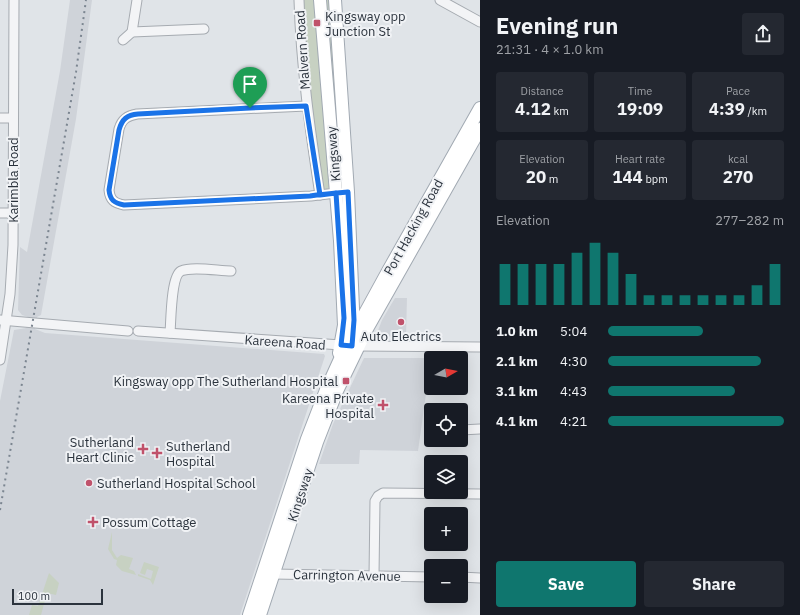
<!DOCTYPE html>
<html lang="en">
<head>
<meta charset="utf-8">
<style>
  body { margin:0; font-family:"IBM Plex Sans",sans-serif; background:#242831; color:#f1f3f6; height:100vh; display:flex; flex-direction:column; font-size:15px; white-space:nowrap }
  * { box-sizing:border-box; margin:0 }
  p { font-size:13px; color:#9ea1a6 }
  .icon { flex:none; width:22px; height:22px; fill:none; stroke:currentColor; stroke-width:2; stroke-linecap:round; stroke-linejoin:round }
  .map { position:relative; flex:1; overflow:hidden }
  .drawer { display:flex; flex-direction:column; background:#171b24; width:320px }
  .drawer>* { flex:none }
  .needle { width:26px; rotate:81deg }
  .buttons { position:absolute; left:424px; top:351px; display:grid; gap:8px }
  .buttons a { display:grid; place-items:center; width:44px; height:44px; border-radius:4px; background:#171b24; box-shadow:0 4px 16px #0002; font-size:20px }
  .scale { position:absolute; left:12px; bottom:10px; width:91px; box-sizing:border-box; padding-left:4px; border:2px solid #2b333d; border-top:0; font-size:11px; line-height:14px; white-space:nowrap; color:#2b333d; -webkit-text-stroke:3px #f0f2f5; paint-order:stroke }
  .pin { position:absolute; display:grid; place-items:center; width:34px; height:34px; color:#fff; margin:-41px -17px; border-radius:50% 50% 50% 0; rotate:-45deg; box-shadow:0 0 4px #0007 }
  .pin .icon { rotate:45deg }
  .round { display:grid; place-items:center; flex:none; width:42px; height:42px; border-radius:4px; background:#242831 }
  .headline { display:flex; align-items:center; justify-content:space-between; height:68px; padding:0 16px }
  h1 { font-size:22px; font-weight:800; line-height:30px }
  .figures { display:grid; grid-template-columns:repeat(3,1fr); gap:6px; height:68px; padding:4px 16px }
  .figures div { display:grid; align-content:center; border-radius:4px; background:#242831; text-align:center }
  .figures b { font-size:17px; font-weight:800 }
  .figures small { font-size:11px; font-weight:400 }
  .figures p { font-size:11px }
  .chart { height:112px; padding:8px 16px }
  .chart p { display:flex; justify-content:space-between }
  .chart svg { width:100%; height:72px; margin-top:4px; stroke:#0f766e; stroke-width:6 }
  .action { display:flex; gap:8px; margin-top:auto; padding:8px 16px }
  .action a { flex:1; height:46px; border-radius:4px; background:#0f766e; color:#fff; font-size:16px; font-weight:800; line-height:46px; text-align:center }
  .action a+a { background:#242831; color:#f1f3f6 }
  ul { padding:0 16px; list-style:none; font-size:13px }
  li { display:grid; grid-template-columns:64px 48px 1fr; align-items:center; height:30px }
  li i { height:10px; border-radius:5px; background:#0f766e }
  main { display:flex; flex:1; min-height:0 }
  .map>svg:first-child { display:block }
</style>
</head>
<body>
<main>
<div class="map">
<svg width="480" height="615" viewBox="0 0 480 615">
  <rect width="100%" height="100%" fill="#e0e4e8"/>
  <g fill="#cfd3d9">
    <polygon points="70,0 92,0 76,119 41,315 37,317 35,329 45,333 324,354 325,356 240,615 0,615 0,401 14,330 26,328 28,317 22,315 18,310 20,247 27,252 60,71"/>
    <polygon points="395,298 407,298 406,337 376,336 382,320"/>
    <polygon points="364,358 431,358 418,451 360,450 359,464 319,464 333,424"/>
  </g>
  <g fill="#c7d1c2">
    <polygon points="299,0 335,0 342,143 332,144 331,186 326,190 318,183"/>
    <polygon points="112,532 112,550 117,558 121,555 133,558 129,569 134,571 136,575 122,571 116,565 117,560 114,559 108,549"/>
    <polygon points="144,562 159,567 153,585 150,580 138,576 138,574 151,579 153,571 147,569 145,575 140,573"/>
    <polygon points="49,573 59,583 56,595 47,593 41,615 29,615 32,605 38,606"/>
  </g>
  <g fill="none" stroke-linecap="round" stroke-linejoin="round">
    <g stroke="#a6abb1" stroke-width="11">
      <g id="minor">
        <path d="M299 0C301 66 310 130 320 195"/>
        <polyline points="440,0 480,22"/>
        <polyline points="132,32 137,0"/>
        <polyline points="123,40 132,32 204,29"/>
        <path d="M306 106 137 114C127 116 122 119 119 129L109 190C110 200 114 203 124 205L311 196 336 193"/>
        <polyline points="0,118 13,118"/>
        <polyline points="0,213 13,213"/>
        <polyline points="0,320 128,331"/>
        <polyline points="138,331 341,345"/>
        <path d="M170 333C171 321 171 276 181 271 192 266 219 271 231 271"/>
        <polyline points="358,346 480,347"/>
        <polyline points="0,360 10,294 13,245 14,0"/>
        <polyline points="461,430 480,429"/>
        <polyline points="274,574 431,577"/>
        <polyline points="374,576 375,501 378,496 383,493 480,494"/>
        <polyline points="461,577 480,578"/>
      </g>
    </g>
    <g stroke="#a1a9b2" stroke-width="14">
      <g id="major">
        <polyline points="320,0 340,241 344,325 339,353"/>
        <polyline points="335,0 348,192 354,332"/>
        <polyline points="249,615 307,439 326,390 341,357 388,271 480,108"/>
        <polyline points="260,615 317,442 337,391 368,327 480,129"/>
      </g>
    </g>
    <use href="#minor" stroke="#f3f4f6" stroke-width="9"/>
    <use href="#major" stroke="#fff" stroke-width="12"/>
    <polyline stroke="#7b8590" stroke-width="2" stroke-dasharray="2 4" stroke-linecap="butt" points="0,510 76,72 86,0"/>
  </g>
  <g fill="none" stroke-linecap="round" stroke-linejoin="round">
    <g stroke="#fff" stroke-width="8">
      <path id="route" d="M250 108 306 106 320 195 336 193 344 318 341 345 352 346 354 320 348 192C336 193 323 194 310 196L124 205C114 203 110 200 109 190L119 130C122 119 127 115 138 114L250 108"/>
    </g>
    <use href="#route" stroke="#1a73e8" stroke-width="5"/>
  </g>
  <g fill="#c0526b" stroke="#f0f2f5" stroke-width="1.5">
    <rect x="313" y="19" width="8" height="8" rx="2"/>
    <circle cx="401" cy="322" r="4"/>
    <rect x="342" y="377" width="8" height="8" rx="2"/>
    <path d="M381 399h4v4h4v4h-4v4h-4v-4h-4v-4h4z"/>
    <path d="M141 443h4v4h4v4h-4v4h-4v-4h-4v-4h4z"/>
    <path d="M155 447h4v4h4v4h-4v4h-4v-4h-4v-4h4z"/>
    <circle cx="89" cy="483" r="4"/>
    <path d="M91 516h4v4h4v4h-4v4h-4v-4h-4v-4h4z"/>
  </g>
  <g text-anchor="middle" stroke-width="4" stroke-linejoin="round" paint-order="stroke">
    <g font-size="13" fill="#2b333d" stroke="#f0f2f5" text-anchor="start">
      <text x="325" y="21">Kingsway opp<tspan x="325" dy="15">Junction St</tspan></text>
      <text x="401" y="341" text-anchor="middle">Auto Electrics</text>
      <text x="338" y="386" text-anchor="end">Kingsway opp The Sutherland Hospital</text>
      <text x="374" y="403" text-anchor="end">Kareena Private<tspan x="374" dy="15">Hospital</tspan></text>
      <text x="134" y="447" text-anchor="end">Sutherland<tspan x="134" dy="15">Heart Clinic</tspan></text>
      <text x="166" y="451">Sutherland<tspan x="166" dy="15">Hospital</tspan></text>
      <text x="97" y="488">Sutherland Hospital School</text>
      <text x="102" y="527">Possum Cottage</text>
    </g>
    <g font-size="13" fill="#2b333d" stroke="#f0f2f5">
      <text transform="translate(302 50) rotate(-94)" y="5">Malvern Road</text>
      <text transform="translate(333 154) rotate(-95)" y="5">Kingsway</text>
      <text transform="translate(13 180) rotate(-90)" y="5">Karimbla Road</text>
      <text transform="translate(413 227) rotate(-61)" y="5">Port Hacking Road</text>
      <text transform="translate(285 342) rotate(4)" y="5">Kareena Road</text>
      <text transform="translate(300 495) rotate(-72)" y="5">Kingsway</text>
      <text transform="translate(347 575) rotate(1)" y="5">Carrington Avenue</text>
    </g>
  </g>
</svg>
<div class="buttons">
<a><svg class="needle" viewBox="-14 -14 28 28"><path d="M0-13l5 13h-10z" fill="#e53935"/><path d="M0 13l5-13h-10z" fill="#9ea1a6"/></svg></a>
<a><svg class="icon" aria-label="locate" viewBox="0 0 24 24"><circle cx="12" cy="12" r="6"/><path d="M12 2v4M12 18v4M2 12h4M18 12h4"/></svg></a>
<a><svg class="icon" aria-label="layers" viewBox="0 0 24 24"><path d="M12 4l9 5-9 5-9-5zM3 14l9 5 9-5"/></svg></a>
<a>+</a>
<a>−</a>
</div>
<div class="scale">100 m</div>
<div class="pin" style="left:250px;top:108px;background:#1e9e55"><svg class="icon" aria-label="arrive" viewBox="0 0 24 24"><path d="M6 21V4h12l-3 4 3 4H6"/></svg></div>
</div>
<section class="drawer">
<div class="headline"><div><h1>Evening run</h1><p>21:31 · 4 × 1.0 km</p></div><a class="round"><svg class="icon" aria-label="share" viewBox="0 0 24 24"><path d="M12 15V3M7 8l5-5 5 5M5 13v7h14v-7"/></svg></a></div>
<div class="figures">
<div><p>Distance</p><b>4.12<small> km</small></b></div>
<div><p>Time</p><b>19:09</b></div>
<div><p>Pace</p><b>4:39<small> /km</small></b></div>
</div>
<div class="figures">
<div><p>Elevation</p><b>20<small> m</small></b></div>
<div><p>Heart rate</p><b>144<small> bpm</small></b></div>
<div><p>kcal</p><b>270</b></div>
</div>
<div class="chart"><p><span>Elevation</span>277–282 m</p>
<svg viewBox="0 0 160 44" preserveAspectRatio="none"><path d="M5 44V19M15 44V19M25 44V19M35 44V19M45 44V12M55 44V6M65 44V12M75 44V25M85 44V38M95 44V38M105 44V38M115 44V38M125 44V38M135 44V38M145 44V32M155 44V19"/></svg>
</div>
<ul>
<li><b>1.0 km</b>5:04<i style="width:54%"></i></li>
<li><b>2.1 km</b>4:30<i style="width:87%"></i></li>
<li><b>3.1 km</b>4:43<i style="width:72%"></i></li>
<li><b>4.1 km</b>4:21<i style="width:100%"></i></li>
</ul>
<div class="action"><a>Save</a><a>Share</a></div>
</section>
</main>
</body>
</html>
